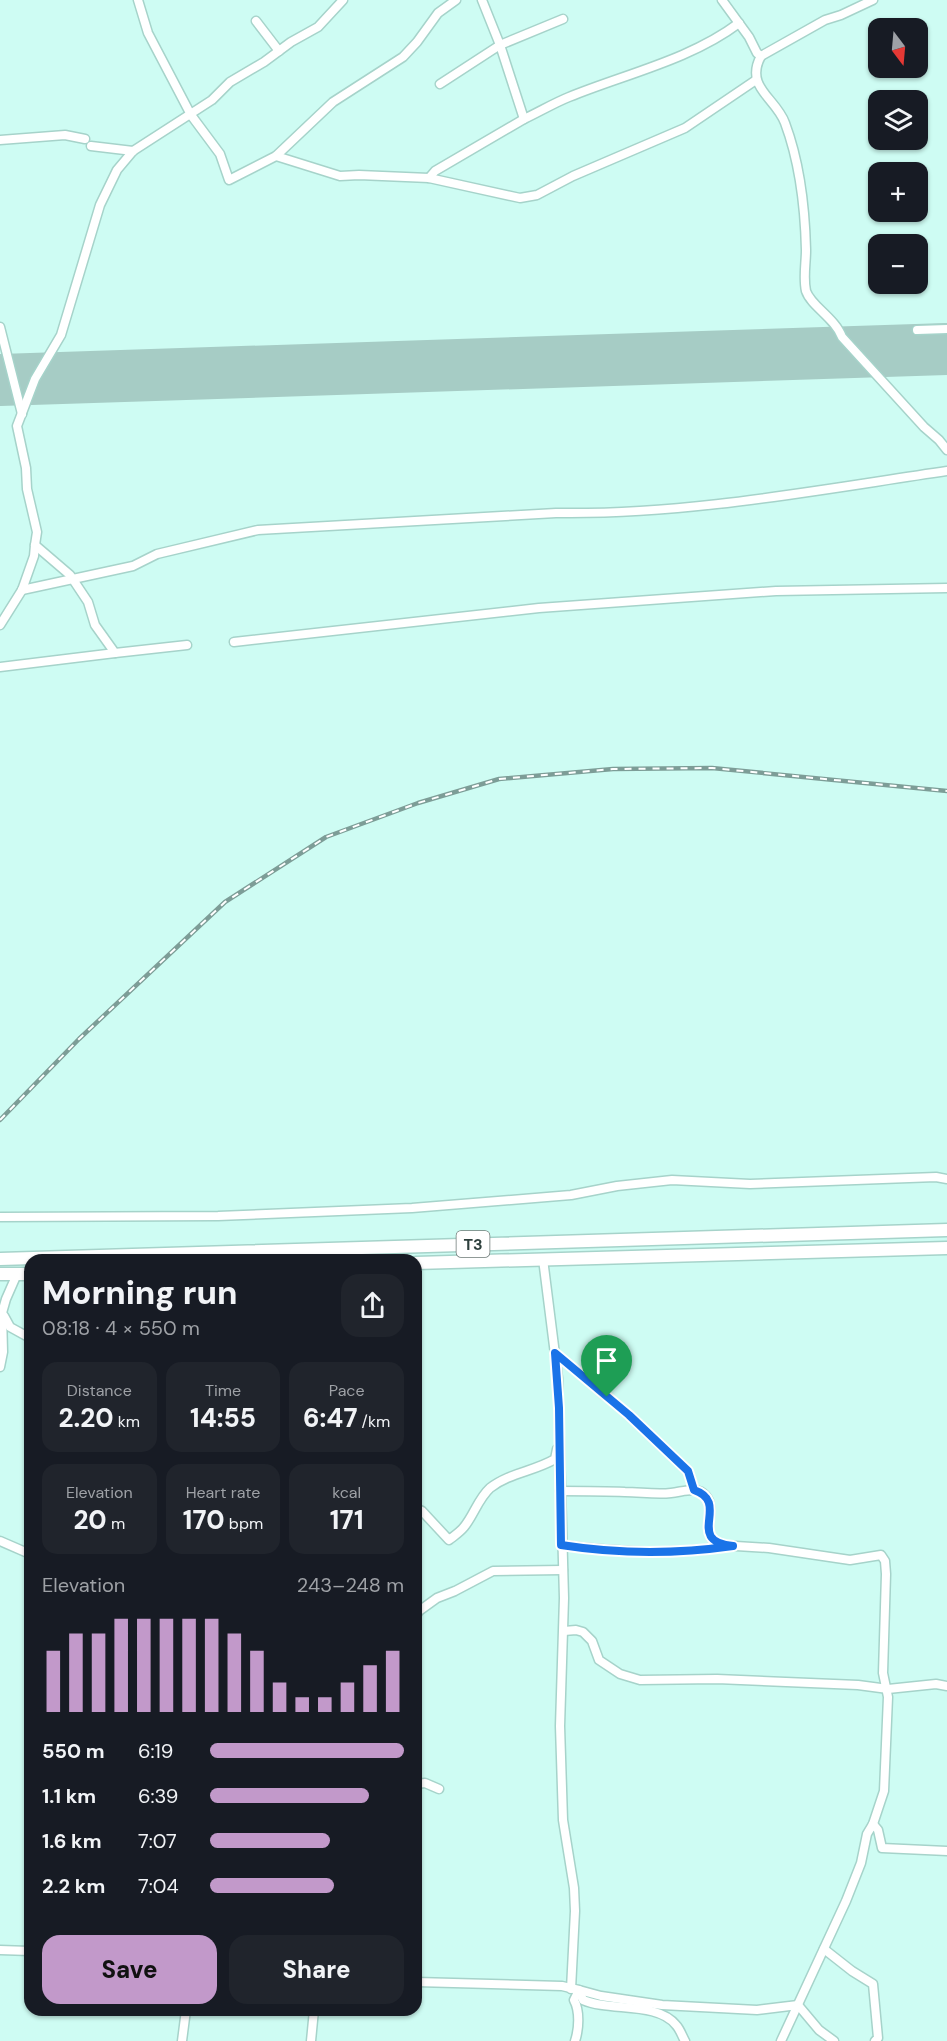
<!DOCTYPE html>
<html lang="en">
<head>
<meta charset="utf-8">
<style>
  body { margin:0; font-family:"DM Sans",sans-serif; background:#20242c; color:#f1f3f6; height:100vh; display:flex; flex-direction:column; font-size:22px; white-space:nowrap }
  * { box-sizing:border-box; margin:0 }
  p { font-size:20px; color:#9ea1a6 }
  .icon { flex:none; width:33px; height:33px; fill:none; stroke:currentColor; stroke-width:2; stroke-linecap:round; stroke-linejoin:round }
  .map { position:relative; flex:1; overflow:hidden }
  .drawer { position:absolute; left:24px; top:1254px; width:398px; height:762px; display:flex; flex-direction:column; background:#171b24; border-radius:18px; box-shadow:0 2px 4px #0004 }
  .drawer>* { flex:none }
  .needle { width:39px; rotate:164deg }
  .buttons { position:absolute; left:868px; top:18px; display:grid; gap:12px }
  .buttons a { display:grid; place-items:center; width:60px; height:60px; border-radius:12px; background:#171b24; box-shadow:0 2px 4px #0004; font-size:30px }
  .pin { position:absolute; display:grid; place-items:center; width:51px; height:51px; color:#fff; margin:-62px -26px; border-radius:50% 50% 50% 0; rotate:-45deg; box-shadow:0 0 6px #0007 }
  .pin .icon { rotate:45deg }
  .round { display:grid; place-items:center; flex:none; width:63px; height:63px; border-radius:18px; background:#20242c }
  .headline { display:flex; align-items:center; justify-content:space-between; height:102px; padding:0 18px }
  h1 { font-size:33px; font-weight:800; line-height:45px }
  .stats { display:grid; grid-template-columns:repeat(3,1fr); gap:9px; height:102px; padding:6px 18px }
  .stats div { display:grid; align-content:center; border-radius:15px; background:#20242c; text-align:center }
  .stats b { font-size:26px; font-weight:800 }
  .stats small { font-size:16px; font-weight:400 }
  .stats p { font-size:16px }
  .chart { height:168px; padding:12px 18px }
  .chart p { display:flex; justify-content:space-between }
  .chart svg { width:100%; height:108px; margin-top:6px; stroke:#c299ca; stroke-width:6 }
  .action { display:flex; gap:12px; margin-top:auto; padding:12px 18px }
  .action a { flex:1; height:69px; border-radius:18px; background:#c299ca; color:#111; font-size:24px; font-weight:800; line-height:69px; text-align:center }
  .action a+a { background:#20242c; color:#f1f3f6 }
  ul { padding:0 18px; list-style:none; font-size:20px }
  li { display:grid; grid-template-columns:96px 72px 1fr; align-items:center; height:45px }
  li i { height:15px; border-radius:8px; background:#c299ca }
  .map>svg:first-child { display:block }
</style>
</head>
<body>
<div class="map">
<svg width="947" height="2041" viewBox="0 0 947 2041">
  <rect width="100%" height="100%" fill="#cefcf3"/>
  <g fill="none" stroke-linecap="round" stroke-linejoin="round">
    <polyline stroke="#a6ccc5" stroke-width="52" points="0,380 947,349"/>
    <g stroke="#a6d3ca" stroke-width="11">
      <g id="minor">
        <polyline points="138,0 148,33 191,115 220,154 229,180 276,156 333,102 403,57 417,42 438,13 456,0"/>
        <path d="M482 0 500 45 524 119C539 112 554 103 569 97 625 74 690 60 739 23"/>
        <polyline points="722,0 749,37 757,53 761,56 825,20 841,15 873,0"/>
        <polyline points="256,21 279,51"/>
        <path d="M761 56C744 87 776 98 785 123 800 163 805 207 806 250 806 264 803 277 806 291 811 306 835 318 842 337L924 427 939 440 947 450"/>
        <polyline points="440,84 500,45 563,19"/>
        <polyline points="0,140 65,135 85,139"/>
        <polyline points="91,146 133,151"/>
        <polyline points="276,156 340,176 359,175 429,178 520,198 537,195 573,176 685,128 756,80"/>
        <polyline points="429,178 435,171 524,119"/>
        <polyline points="0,327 22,414"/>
        <polyline points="917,330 947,329"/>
        <polyline points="35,545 70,575 88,602 95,625 115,653 187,645"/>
        <path d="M22 590 133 566 157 554 258 530 556 513C687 515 817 490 947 471"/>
        <polyline points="0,625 22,590 34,556 35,545 37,532 27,489 26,468 17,426 35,379 61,335 100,205 117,170 133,151 212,100 230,82 264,62 291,42 318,27 343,0"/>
        <polyline points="234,642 539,608 776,591 947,588"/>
        <polyline points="0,667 115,653"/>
        <polyline points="0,1217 218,1216 412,1208 571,1195 617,1186 672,1180 750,1184 936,1177 947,1179"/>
        <polyline points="543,1259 558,1378 564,1598 560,1726 563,1820 574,1888 575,1911 571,1989"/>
        <polyline points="4,1316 10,1327 30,1338"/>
        <polyline points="555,1353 629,1415 688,1471 694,1490"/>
        <polyline points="0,1367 3,1352 2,1313 6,1299 17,1274"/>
        <path d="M560 1491C582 1491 603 1491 625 1492 640 1492 656 1495 671 1493 683 1492 697 1485 706 1496 718 1510 698 1536 720 1545L769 1548 850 1560 881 1555 885 1561 886 1574 883 1673 888 1697 884 1791 873 1824 867 1834 861 1863 846 1901 781 2041"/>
        <path d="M416 1508 422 1511 449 1540C454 1536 460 1532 464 1527 474 1515 478 1499 490 1488 509 1473 535 1471 555 1459L557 1449"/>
        <polyline points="0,1541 30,1554"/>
        <path d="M561 1545C615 1552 670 1555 723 1547"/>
        <polyline points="416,1616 419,1611 437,1598 455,1591 493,1571 563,1570"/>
        <polyline points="564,1631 576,1630 583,1632 592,1641 599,1660 620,1674 640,1680 717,1679 858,1685 888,1689 936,1684 947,1686"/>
        <polyline points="416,1784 425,1783 439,1789"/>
        <polyline points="873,1824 878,1830 882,1848 947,1851"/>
        <polyline points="824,1949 852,1971 873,1984 878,2038 875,2041"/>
        <polyline points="0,1950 30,1951"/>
        <path d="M416 1982 562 1986 579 1990 583 2000C609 2012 657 2001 676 2025 680 2029 682 2036 685 2041"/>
        <polyline points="182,2041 186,2010"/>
        <polyline points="311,2041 314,2010"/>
        <path d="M575 2041C579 2029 580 2011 574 2000L579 1990 601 1996 662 2005 757 2010 798 2005 819 2030 834 2041"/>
      </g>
    </g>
    <g stroke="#a6d3ca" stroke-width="15">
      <g id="highway">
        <polyline points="0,1259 947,1230"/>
        <polyline points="416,1263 947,1248"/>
        <polyline points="0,1274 30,1274"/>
      </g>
    </g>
    <use href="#minor" stroke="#fff" stroke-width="8"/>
    <use href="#highway" stroke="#fff" stroke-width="12"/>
    <g stroke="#7d9d97" stroke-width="4.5">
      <polyline id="rail" points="0,1120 79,1039 225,902 326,837 418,803 499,779 613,769 712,768 947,791"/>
    </g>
    <use href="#rail" stroke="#fff" stroke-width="2" stroke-dasharray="7" stroke-linecap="butt"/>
  </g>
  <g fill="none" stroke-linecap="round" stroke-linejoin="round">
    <g stroke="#fff" stroke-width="12">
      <path id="route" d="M555 1353 629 1415 688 1471 694 1490C732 1503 683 1541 733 1546 677 1554 618 1554 561 1545L559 1408Z"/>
    </g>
    <use href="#route" stroke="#1a73e8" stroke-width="8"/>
  </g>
  <g text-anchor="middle" stroke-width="6" stroke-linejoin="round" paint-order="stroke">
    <rect fill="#fff" stroke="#6c7976" stroke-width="1.5" x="456.5" y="1231" width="33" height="26" rx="4.5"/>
    <g font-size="16" font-weight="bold" fill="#2d3f3c">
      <text x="473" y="1250">T3</text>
    </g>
  </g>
</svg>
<div class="buttons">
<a><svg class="needle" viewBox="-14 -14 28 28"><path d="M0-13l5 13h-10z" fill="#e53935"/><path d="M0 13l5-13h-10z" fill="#9ea1a6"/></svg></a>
<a><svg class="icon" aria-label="layers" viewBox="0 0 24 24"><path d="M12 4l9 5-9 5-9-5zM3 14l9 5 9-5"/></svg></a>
<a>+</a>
<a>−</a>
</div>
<div class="pin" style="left:607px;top:1397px;background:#1e9e55"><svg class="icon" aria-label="arrive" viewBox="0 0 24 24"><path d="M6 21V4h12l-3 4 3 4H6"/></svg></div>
<section class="drawer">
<div class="headline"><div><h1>Morning run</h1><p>08:18 · 4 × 550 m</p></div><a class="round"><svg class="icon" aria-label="share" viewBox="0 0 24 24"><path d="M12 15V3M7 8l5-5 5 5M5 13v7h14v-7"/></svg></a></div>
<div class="stats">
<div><p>Distance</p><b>2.20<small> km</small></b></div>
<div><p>Time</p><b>14:55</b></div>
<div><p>Pace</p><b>6:47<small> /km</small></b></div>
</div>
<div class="stats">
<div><p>Elevation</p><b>20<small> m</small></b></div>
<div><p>Heart rate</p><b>170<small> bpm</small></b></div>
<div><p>kcal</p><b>171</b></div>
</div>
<div class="chart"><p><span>Elevation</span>243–248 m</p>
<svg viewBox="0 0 160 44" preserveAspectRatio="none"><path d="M5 44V19M15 44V12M25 44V12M35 44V6M45 44V6M55 44V6M65 44V6M75 44V6M85 44V12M95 44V19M105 44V32M115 44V38M125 44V38M135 44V32M145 44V25M155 44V19"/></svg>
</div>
<ul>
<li><b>550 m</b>6:19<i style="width:100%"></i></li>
<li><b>1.1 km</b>6:39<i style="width:82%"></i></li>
<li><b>1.6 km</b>7:07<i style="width:62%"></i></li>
<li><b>2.2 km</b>7:04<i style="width:64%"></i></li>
</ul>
<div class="action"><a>Save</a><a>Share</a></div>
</section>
</div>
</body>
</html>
